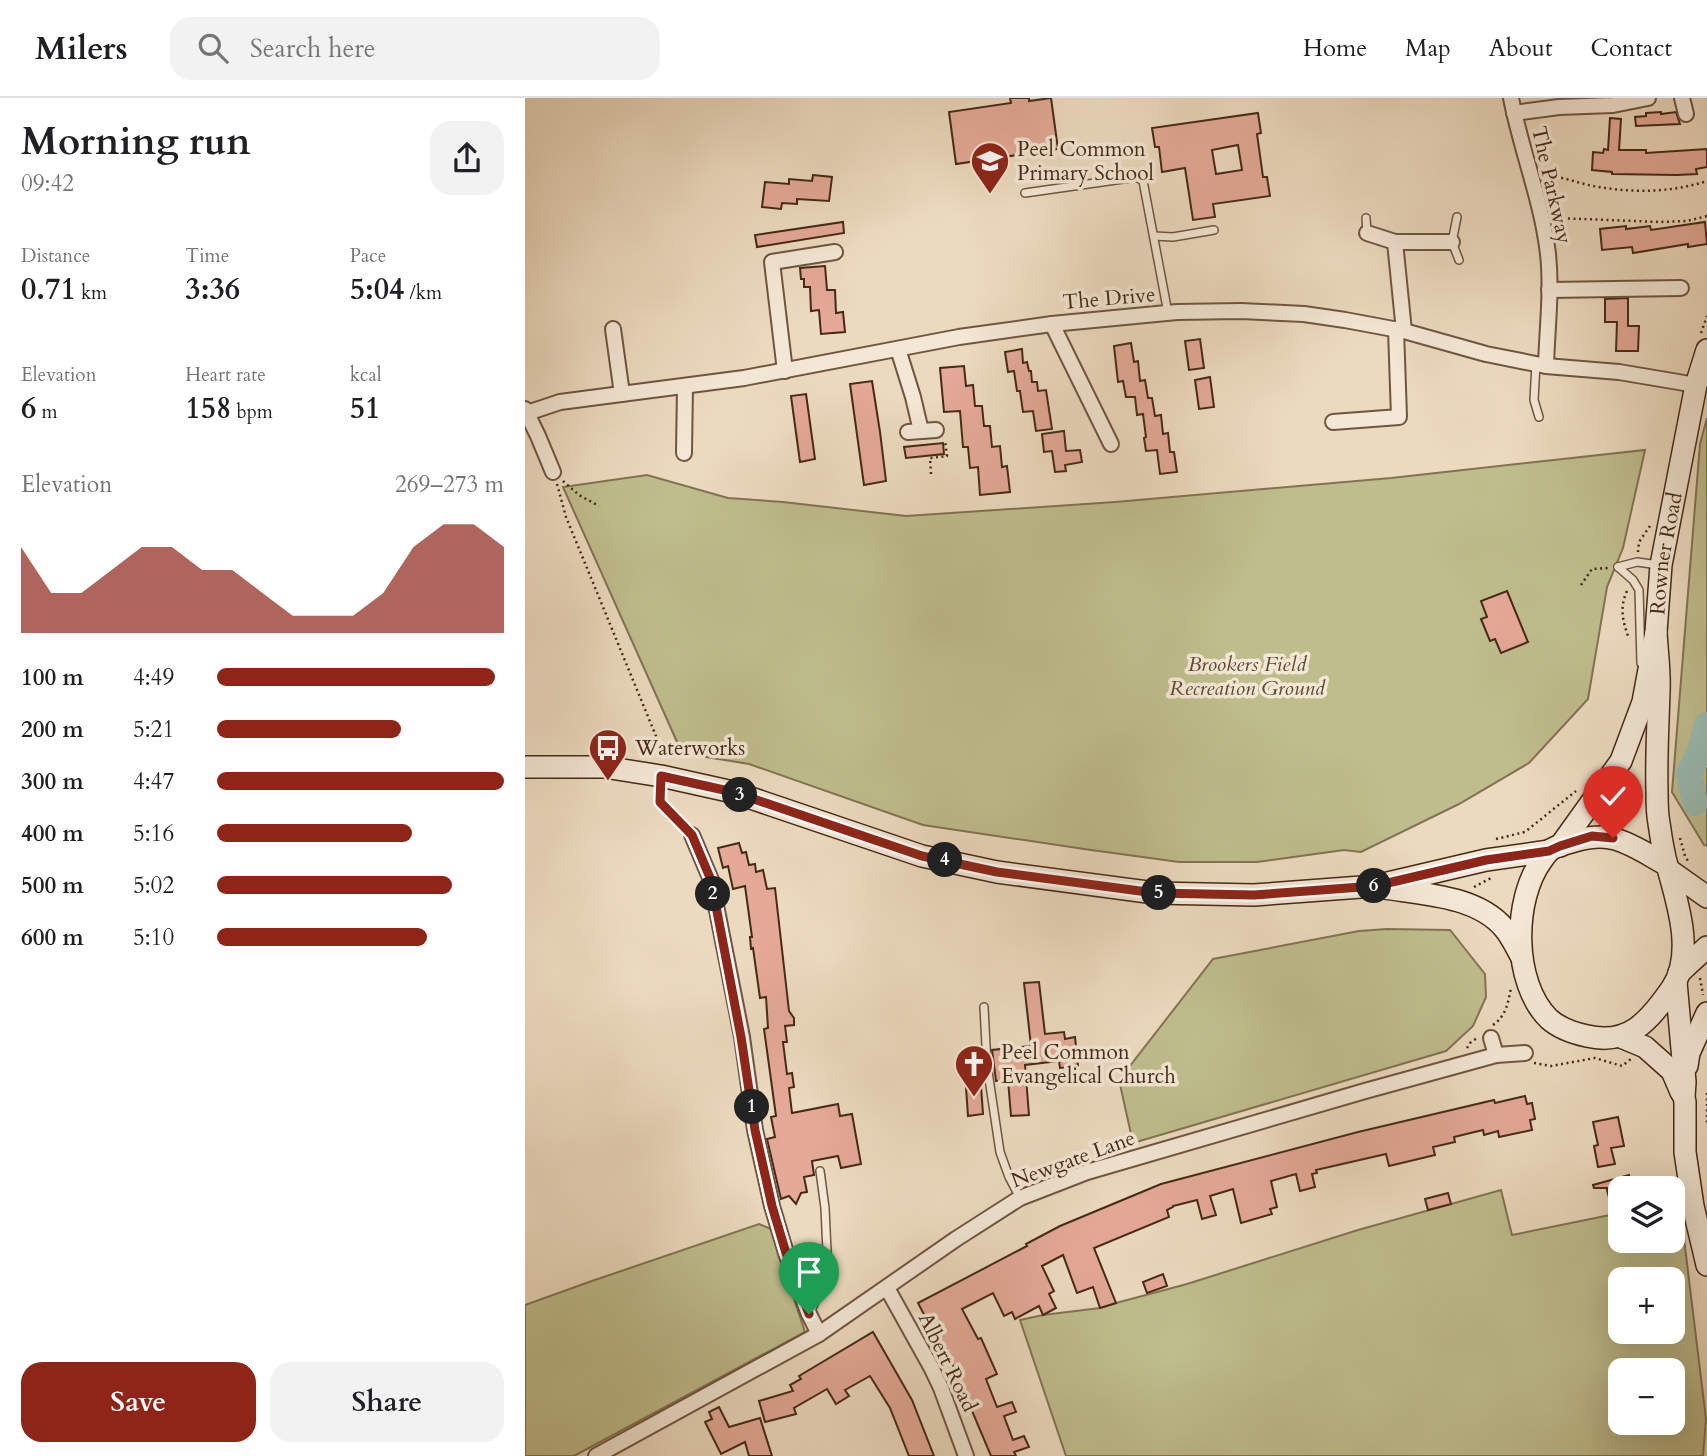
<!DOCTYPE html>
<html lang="en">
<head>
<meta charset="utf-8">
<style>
  body { margin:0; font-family:Cardo,serif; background:#f2f2f2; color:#202124; height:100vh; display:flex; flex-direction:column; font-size:26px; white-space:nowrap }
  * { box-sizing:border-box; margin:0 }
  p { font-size:23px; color:#757577 }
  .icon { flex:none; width:38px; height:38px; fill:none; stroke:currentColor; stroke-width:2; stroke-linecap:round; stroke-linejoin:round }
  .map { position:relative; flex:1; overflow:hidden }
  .drawer { display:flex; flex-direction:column; background:#fff; width:525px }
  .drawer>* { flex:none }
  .fabs { position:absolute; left:1083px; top:1078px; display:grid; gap:14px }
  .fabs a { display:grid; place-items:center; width:77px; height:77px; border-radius:14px; background:#fff; box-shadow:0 7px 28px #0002; font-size:35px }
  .pin { position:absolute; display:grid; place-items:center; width:60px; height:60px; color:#fff; margin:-72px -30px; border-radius:50% 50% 50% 0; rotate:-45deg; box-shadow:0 0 7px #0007 }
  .pin .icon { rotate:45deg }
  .km { position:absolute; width:35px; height:35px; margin:-18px; border-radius:50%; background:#222; color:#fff; font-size:19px; line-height:35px; text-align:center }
  .round { display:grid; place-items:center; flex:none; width:74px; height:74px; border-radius:21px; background:#f2f2f2 }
  .overview { display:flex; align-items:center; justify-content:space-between; height:119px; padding:0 21px }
  h1 { font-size:38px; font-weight:800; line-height:52px }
  .stats { display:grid; grid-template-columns:repeat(3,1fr); gap:10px; height:119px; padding:7px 21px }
  .stats div { display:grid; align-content:center }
  .stats b { font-size:30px; font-weight:800 }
  .stats small { font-size:19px; font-weight:400 }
  .stats p { font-size:19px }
  .chart { height:196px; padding:14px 21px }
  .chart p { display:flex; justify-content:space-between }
  .chart svg { width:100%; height:126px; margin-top:7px; fill:#8f2418; opacity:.7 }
  .button { display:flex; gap:14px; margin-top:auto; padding:14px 21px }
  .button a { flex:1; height:80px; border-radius:21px; background:#8f2418; color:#fff; font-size:28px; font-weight:800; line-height:80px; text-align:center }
  .button a+a { background:#f2f2f2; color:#202124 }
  ul { padding:0 21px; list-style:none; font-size:23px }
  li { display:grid; grid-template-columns:112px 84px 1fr; align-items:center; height:52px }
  li i { height:18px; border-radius:9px; background:#8f2418 }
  header { display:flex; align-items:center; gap:42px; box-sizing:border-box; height:98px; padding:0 35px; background:#fff; border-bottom:2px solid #e0e0e0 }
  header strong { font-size:33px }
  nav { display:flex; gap:38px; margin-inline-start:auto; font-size:24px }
  .search { width:490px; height:63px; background:#f2f2f2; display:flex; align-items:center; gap:18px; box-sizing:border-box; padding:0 24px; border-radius:21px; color:#757577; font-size:26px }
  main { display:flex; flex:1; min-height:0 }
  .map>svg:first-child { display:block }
</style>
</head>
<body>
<header>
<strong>Milers</strong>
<div class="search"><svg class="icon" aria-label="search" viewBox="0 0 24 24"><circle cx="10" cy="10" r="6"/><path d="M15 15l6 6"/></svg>Search here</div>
<nav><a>Home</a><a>Map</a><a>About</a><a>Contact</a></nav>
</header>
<main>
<section class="drawer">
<div class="overview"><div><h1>Morning run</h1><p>09:42</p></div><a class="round"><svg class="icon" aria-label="share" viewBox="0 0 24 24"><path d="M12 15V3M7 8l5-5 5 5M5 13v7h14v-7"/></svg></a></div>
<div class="stats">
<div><p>Distance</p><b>0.71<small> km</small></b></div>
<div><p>Time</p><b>3:36</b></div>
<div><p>Pace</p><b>5:04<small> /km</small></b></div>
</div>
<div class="stats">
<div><p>Elevation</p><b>6<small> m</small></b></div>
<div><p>Heart rate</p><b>158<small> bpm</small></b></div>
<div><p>kcal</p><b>51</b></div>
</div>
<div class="chart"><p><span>Elevation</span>269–273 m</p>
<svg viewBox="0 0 160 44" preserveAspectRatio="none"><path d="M0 44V14L10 30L20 30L30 22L40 14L50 14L60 22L70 22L80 30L90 38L100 38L110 38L120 30L130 14L140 6L150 6L160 14V44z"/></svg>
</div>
<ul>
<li><b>100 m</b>4:49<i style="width:97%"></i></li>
<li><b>200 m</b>5:21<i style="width:64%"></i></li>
<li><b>300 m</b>4:47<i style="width:100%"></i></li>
<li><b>400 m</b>5:16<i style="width:68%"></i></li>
<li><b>500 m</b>5:02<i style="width:82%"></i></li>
<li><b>600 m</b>5:10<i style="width:73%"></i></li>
</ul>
<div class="button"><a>Save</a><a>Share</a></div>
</section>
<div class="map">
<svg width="1182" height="1358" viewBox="0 0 1182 1358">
  <rect width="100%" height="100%" fill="#ecdabf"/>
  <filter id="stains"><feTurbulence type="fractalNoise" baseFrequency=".00286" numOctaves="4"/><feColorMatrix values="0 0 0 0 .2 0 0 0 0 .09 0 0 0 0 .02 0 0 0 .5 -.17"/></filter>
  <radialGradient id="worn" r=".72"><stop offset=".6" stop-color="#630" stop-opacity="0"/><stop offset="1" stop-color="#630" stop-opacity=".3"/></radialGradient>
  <g fill="#bfbd8d" stroke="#827352" stroke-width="2" fill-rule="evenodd">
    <polygon points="1182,320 1182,748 1179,747 1147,694 1175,346"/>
    <polygon points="1120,352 1098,450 1082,489 1063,601 1004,665 934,706 836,754 819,752 732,764 654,764 559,751 398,727 224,666 157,655 38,389 122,377 203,400 258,404 381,418 590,404 866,380"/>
    <polygon points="862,831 925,832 960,876 961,899 948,928 921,953 608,1045 594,982 688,861 834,833"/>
    <path d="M976 1092 987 1137 1095 1115 1096 1143H1148V1107L1155 1108 1181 1321 1178 1358H541L495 1222 518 1217 575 1210 591 1205 662 1186 833 1132ZM1096 1181H1148V1234H1096ZM1096 1272H1148V1325H1096Z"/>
    <polygon points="234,1126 246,1131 280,1234 49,1358 0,1358 0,1207 64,1184"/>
  </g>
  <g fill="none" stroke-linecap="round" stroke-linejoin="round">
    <polyline stroke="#99bbb2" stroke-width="26" points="1170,705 1164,675 1174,656 1182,627"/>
  </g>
  <g fill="#e4a997" stroke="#462916" stroke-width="2" fill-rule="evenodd">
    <polygon points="485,0 504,0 504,3 526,0 533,51 431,66 424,14 486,5"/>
    <polygon points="1136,14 1136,16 1151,14 1155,26 1111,28 1110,19 1121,18 1121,15"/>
    <path d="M733 15 736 35 732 36 738 79H742L745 98 688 106 690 119 668 122 660 70 637 74 634 49H630L627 30ZM713 47 717 72 691 76 687 52Z"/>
    <polygon points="1085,20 1096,21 1094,52 1121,52 1121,55 1182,51 1182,69 1171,71 1172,76 1152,77 1087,76 1087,74 1067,72 1068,54 1078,55 1079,51 1083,52"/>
    <polygon points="288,77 307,79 304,103 272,101 272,106 257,105 256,111 237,109 240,84 264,86 264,81 287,83"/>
    <polygon points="318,124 319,135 232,149 230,137"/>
    <polygon points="1180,124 1182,146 1163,149 1163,146 1108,155 1107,149 1077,152 1075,131 1101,128 1101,131 1125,128 1126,132"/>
    <polygon points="300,168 302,192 310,192 311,215 318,214 320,234 296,236 294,212 286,213 285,189 279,189 279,181 276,181 275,170"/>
    <polygon points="1103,200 1103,228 1114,228 1113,253 1091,253 1092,224 1080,224 1080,201"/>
    <polygon points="675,241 679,270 664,272 660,243"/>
    <polygon points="606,245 609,264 613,263 615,283 620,282 623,300 627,300 630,318 636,317 638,336 643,335 645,354 649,354 652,374 635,376 632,352 621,353 619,340 621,339 618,316 612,317 610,299 601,299 598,283 593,284 589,248"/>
    <polygon points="497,251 498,265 502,264 504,273 506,273 507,284 512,284 513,293 521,292 527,331 511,333 508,313 498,314 495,293 492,293 489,273 483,274 480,254"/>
    <polygon points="439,268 441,288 448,287 450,308 457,308 459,328 465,328 467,349 475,348 477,369 482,368 485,394 455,397 453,369 445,370 443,349 438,349 435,313 419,314 415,270"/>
    <polygon points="685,279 689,309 674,311 670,282"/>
    <polygon points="347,283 355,334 361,383 339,387 325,286"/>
    <polygon points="281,296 290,361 275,364 266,298"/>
    <polygon points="539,333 541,353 555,352 557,364 540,367 541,373 530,374 527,353 519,354 517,336"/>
    <polygon points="418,345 419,356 381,360 379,349"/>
    <polygon points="982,493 1003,544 976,555 970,541 965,543 956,521 962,519 956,503"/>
    <polygon points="214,745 217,755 221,754 224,767 230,766 231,774 238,772 242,791 250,790 264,913 269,920 269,927 260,928 262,944 258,944 262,976 267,975 269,989 264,990 267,1015 313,1006 315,1018 327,1016 336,1066 316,1070 313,1058 287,1063 289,1077 279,1079 282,1094 276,1095 271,1106 264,1098 256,1101 242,1041 250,1039 246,1019 251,1018 239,931 243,930 241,899 235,900 228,850 226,851 225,839 227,839 220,788 208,791 203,768 198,770 193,750"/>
    <polygon points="514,884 520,936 539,934 540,941 550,939 553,968 535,970 534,963 500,967 504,1017 486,1018 483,982 471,983 467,952 506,948 499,885"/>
    <polygon points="455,974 458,1016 443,1018 440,975"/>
    <polygon points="1000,998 1002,1006 1007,1005 1010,1021 1005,1022 1007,1032 974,1039 973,1033 959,1037 958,1032 929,1039 930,1044 908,1049 910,1057 864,1068 861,1056 791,1072 792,1075 787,1076 790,1089 775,1093 771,1076 746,1083 752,1109 745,1111 747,1116 716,1125 708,1091 685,1098 691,1117 677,1121 672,1102 648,1108 648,1109 642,1112 644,1119 569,1150 591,1205 575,1210 568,1189 552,1195 538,1157 517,1168 529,1193 524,1196 531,1210 518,1217 514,1208 490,1221 487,1214 479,1218 468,1195 437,1211 453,1241 456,1240 472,1276 461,1281 472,1309 487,1304 491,1314 479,1318 488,1342 499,1338 504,1349 489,1354 491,1358 466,1358 421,1251 418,1253 393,1205 502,1148 501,1146 535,1128 636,1086 833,1034 969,1002 970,1005"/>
    <polygon points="1093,1019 1099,1048 1086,1050 1090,1066 1073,1069 1069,1048 1073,1047 1068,1024"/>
    <polygon points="1104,1077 1107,1090 1096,1090 1096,1104 1086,1107 1082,1092 1089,1090 1069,1090 1068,1087"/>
    <polygon points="923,1095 926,1106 903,1112 900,1101"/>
    <polygon points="638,1176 642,1188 622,1195 618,1184"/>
    <polygon points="348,1234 387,1302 409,1358 384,1358 365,1310 345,1278 320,1292 324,1298 311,1306 302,1291 269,1310 271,1316 240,1324 234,1303 268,1293 265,1287 276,1281 274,1278"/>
    <polygon points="194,1309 204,1329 235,1320 247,1358 224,1358 220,1344 196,1356 180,1324 187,1321 184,1314"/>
  </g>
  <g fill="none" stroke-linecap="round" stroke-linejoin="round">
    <g stroke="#705540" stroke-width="10">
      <g id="service">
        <polyline points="500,95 612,79 618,83 643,215"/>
        <polyline points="932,119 927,144 934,162"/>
        <polyline points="841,120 842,135"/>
        <polyline points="629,138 648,139 689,132"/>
        <polyline points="1011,266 1009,302 1014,319"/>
        <polyline points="1093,469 1108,482 1114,492 1116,565"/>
        <polyline points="1093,469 1112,464 1134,467"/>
        <polyline points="459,909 462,967 475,1054 484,1079 495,1100"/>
        <polyline points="285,1215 303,1175 300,1110 295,1073"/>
      </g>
    </g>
    <g stroke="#705540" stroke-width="18">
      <g id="minor">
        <path d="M986 0C996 52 1017 103 1023 156 1027 193 1022 231 1021 268"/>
        <polyline points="1157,0 1161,16"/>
        <polyline points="989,15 1034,9 1088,7 1123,0"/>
        <polyline points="842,135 870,144 927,144"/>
        <polyline points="870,144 879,233"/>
        <polyline points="1024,192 1156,190"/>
        <polyline points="527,226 586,346"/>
        <polyline points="88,231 97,296"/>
        <polyline points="373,251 388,299 396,333"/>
        <polyline points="260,273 247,164 310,154"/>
        <polyline points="0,311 13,338 28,374"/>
        <polyline points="2,315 35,304 219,280 434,239 527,226 652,214 716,213 779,216 820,222 879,233 961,256 1021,268 1094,274 1171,287"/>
        <polyline points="808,324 874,319 871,231"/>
        <polyline points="383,334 411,332"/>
        <polyline points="159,355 160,288"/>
        <polyline points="167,737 186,782 217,939 230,1032 247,1108 261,1155 284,1216 294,1236"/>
        <polyline points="966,940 971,957"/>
        <polyline points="362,1190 406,1269 416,1290 441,1358"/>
        <polyline points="71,1358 294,1236 431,1141 495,1100 562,1074 840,993 971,957 1000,955"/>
      </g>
    </g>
    <g stroke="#462916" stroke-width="24">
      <g id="secondary">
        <path d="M1131 534C1132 554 1135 573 1134 593 1133 627 1131 660 1132 694 1132 704 1132 715 1134 725 1136 739 1138 754 1142 767 1152 803 1170 856 1147 890 1125 922 1104 948 1062 938 1048 935 1034 930 1024 921 987 885 988 801 1017 762 1019 759 1021 756 1024 753 1031 747 1044 745 1053 742 1065 739 1077 737 1090 741 1108 746 1125 758 1142 767"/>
        <polyline points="0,669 79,669 136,678 208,694 397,758 472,774 630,795 729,797 850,788 961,762 1024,753"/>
        <path id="s1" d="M1035 748 1096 663 1118 604 1131 534 1136 467 1171 287 1182 252"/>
        <polyline points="1144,772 1182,799"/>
        <path d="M859 790C898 796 952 798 979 830 986 838 991 849 996 858"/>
        <polyline points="1154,875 1182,849"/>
        <polyline points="1151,884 1160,984 1159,999 1160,1004 1160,1054 1168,1108 1182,1167"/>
        <polyline points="1096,939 1120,949 1147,973 1156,994"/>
        <polyline points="1162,968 1164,955 1182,915"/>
      </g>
    </g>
    <g stroke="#462916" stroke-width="2.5" stroke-dasharray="2 3.5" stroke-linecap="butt">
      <path d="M1020 77C1036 78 1052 85 1068 88 1106 95 1145 95 1182 83"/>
      <polyline points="1032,120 1135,124 1162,123 1182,118"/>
      <polyline points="1176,235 1182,218"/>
      <polyline points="406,376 405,360 422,358 420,343"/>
      <polyline points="38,383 54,397 74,408"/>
      <polyline points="32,386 41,419 140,660"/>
      <polyline points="1113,454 1114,444 1125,428"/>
      <polyline points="1056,487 1067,471 1083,470"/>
      <path d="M1102 493C1094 510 1098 524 1104 541"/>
      <polyline points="135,697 135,704 157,727"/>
      <polyline points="1155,740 1160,758 1163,763"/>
      <polyline points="971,741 1000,734 1051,693"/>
      <polyline points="949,789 968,779"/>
      <polyline points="1175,880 1178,897"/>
      <path d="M968 927C981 918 983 905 986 890"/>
      <polyline points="942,950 945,945 952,940"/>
      <polyline points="1009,965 1026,968 1070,960 1097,968 1106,961"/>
      <polyline points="1182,995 1182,1026"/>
    </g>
    <use href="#service" stroke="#f3e7d5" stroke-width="7"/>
    <use href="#minor" stroke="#f3e7d5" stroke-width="14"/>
    <use href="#secondary" stroke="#f3e7d5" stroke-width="21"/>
  </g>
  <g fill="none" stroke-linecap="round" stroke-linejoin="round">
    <g stroke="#fff" stroke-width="14">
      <polyline id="route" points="284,1216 261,1155 247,1108 230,1032 216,939 186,782 167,737 135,704 136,678 208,694 397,758 472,774 630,795 729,797 850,788 961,762 1024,753 1035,748 1067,738 1088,740"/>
    </g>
    <use href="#route" stroke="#8f2418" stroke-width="9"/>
  </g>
  <defs>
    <g id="school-pin" transform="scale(2.0125)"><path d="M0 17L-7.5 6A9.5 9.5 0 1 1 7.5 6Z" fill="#8f2418" stroke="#f3e7d5"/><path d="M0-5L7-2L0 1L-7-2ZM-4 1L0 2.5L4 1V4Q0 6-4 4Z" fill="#fff"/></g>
    <g id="bus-pin" transform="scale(2.0125)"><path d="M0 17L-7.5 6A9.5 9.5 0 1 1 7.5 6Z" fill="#8f2418" stroke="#f3e7d5"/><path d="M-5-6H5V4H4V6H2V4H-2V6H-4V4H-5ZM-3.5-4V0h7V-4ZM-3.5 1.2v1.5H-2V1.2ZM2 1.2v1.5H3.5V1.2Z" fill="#fff"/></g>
    <g id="church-pin" transform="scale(2.0125)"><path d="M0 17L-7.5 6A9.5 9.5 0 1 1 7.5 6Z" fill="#8f2418" stroke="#f3e7d5"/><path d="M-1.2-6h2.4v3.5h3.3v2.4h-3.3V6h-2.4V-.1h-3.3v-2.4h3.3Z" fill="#fff"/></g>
  </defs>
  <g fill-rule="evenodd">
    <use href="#school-pin" x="465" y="63"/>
    <use href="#bus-pin" x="83" y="650"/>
    <use href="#church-pin" x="449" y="966"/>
  </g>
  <g text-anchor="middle" stroke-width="7" stroke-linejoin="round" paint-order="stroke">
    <g font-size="21" fill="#462916" stroke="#f3e7d5" text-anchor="start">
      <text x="492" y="58">Peel Common<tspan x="492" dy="24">Primary School</tspan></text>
      <text x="110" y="657">Waterworks</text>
      <text x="476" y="961">Peel Common<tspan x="476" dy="24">Evangelical Church</tspan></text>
    </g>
    <g font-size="21" fill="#462916" stroke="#f3e7d5">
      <text transform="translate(1027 87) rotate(77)" y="7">The Parkway</text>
      <text transform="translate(584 200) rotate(-5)" y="7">The Drive</text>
      <text dy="7" stroke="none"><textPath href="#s1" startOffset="318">Rowner Road</textPath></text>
      <text transform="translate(548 1061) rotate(-20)" y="7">Newgate Lane</text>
      <text transform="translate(423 1264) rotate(64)" y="7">Albert Road</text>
    </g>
    <g font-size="21" font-style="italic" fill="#5e472e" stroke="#f3e7d5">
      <text x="722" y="573">Brookers Field<tspan x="722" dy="24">Recreation Ground</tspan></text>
    </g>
  </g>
  <rect width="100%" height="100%" filter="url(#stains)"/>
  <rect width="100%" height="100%" fill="url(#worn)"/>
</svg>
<div class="fabs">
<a><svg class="icon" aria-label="layers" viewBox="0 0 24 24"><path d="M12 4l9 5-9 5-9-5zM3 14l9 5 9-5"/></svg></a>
<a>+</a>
<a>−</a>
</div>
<div class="pin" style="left:284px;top:1216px;background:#1e9e55"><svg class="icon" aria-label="arrive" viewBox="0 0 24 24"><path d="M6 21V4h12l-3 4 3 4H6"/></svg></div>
<div class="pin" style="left:1088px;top:740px;background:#d93025"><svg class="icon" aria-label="check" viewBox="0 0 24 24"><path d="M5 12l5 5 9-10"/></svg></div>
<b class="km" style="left:227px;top:1009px">1</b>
<b class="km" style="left:188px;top:796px">2</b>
<b class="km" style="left:215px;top:697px">3</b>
<b class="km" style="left:420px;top:762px">4</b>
<b class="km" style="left:634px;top:795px">5</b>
<b class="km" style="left:849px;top:788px">6</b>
</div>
</main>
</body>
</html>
